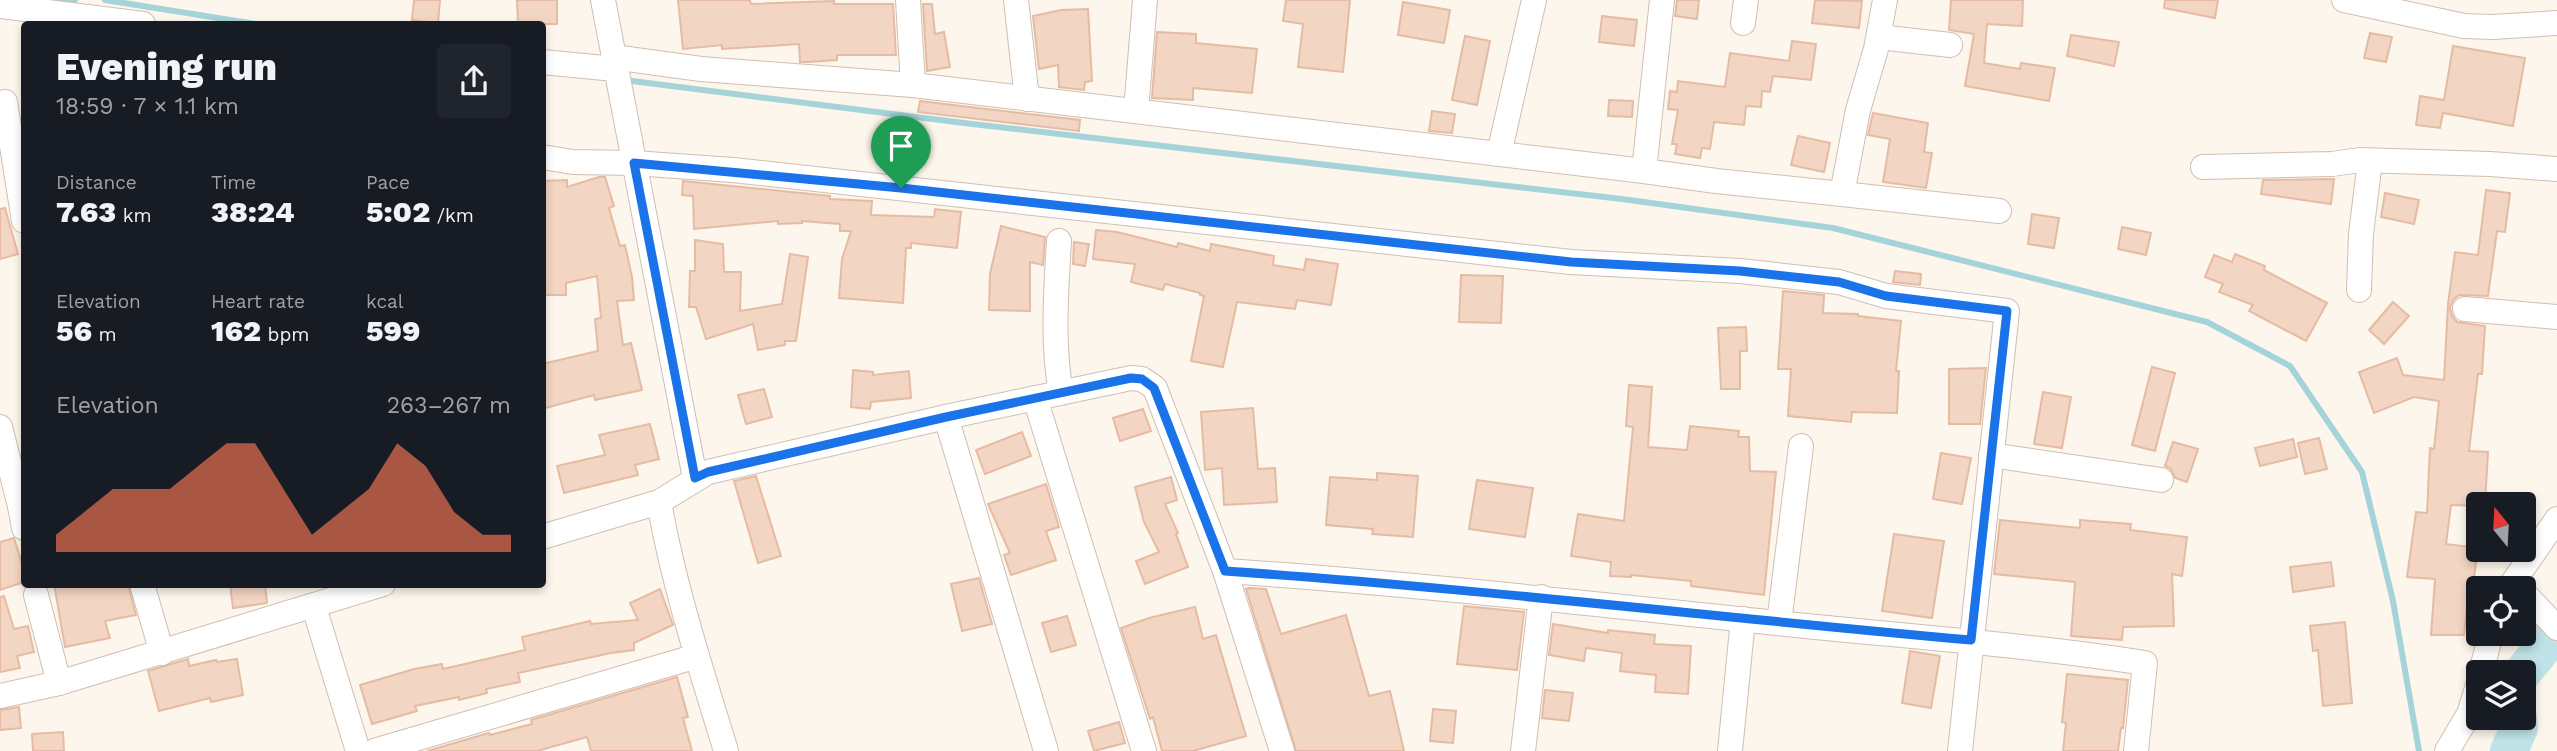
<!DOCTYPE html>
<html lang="en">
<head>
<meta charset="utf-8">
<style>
  body { margin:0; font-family:"Work Sans",sans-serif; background:#20242c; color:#f1f3f6; height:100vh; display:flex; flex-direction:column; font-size:26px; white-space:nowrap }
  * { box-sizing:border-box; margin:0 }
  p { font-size:23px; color:#9ea1a6 }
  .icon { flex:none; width:38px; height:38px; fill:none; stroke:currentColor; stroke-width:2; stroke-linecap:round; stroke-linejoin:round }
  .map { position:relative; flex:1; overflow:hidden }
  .details { position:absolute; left:21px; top:21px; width:525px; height:567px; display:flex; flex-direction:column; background:#171b24; border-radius:7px; box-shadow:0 4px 10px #0003 }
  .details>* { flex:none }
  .needle { width:46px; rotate:342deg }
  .buttons { position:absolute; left:2466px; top:492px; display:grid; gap:14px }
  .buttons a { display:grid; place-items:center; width:70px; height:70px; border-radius:7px; background:#171b24; box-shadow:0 4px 10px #0003; font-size:35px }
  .pin { position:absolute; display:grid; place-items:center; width:60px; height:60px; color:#fff; margin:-72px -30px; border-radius:50% 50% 50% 0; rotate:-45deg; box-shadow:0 0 7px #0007 }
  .pin .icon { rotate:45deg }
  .round { display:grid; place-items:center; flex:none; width:74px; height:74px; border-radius:7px; background:#20242c }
  .summary { display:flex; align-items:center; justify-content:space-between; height:119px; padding:0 35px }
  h1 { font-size:38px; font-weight:800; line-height:52px }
  .figures { display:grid; grid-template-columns:repeat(3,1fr); gap:10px; height:119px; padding:7px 35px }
  .figures div { display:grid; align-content:center }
  .figures b { font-size:30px; font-weight:800 }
  .figures small { font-size:19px; font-weight:400 }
  .figures p { font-size:19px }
  .chart { height:196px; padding:14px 35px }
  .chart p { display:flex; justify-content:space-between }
  .chart svg { width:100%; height:126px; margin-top:7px; fill:#e76f51; opacity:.7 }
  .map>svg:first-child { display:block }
</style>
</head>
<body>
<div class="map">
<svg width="2557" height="751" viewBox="0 0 2557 751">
  <rect width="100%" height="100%" fill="#fdf6ec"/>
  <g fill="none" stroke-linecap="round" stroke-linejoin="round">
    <g stroke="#a5d3da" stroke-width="6">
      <polyline points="105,0 256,24"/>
      <polyline points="51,1 75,0"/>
      <polyline points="624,80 972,124 1622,199 1833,228 2207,322 2290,366 2362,472 2393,601 2419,751"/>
    </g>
    <g stroke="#bfe3e8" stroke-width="38">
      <polyline points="2523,672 2557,631"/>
      <polyline points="2509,751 2519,728 2518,718"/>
    </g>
  </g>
  <g fill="#f3d5c3" stroke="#e6bba3" stroke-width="2">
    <polygon points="414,0 440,0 438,23 412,20"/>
    <polygon points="517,0 557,0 557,24 518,24"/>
    <polygon points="678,0 750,0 751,4 834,1 834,4 893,4 896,55 837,55 837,60 807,62 800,62 799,44 722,49 722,45 683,49"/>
    <polygon points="1286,0 1350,0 1343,72 1298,67 1303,24 1283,21"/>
    <polygon points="1677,0 1699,0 1697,19 1675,16"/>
    <polygon points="1815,0 1862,1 1859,28 1812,23"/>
    <polygon points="1951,0 2023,0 2022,26 1987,24 1984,63 2020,69 2021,63 2055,68 2049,101 1965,86 1974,34 1949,30"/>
    <polygon points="2165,0 2218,0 2215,18 2164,8"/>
    <polygon points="1403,2 1450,10 1444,43 1398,35"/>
    <polygon points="923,4 932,4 935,34 944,32 950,67 927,71"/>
    <polygon points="1088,9 1092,81 1085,82 1084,90 1059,87 1058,65 1039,69 1033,16 1061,10"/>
    <polygon points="1602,16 1637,20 1634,46 1599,42"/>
    <polygon points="1157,32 1196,34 1196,43 1257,49 1252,93 1193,88 1193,100 1152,98"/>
    <polygon points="2370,33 2392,37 2386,62 2364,58"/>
    <polygon points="2071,35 2119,42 2114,66 2067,56"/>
    <polygon points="1465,36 1490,41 1477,105 1452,100"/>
    <polygon points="1792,41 1816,44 1811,80 1773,76 1770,92 1762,91 1761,107 1746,106 1744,125 1714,122 1710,149 1702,148 1700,158 1675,154 1677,144 1672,144 1678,110 1668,109 1670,91 1677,92 1678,81 1725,87 1730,53 1789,61"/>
    <polygon points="2453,46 2525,58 2513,126 2443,113 2440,128 2416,125 2420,96 2444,100"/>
    <polygon points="1609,100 1633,101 1632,117 1608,116"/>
    <polygon points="920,101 1080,120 1079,131 918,112"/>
    <polygon points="1432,111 1455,114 1452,133 1429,131"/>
    <polygon points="1873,113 1928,123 1924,152 1932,153 1926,188 1883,182 1890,139 1868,135"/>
    <polygon points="1798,136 1830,143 1824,172 1791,165"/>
    <polygon points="599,177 605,177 614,206 609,208 620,246 625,245 632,277 634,300 617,301 623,345 631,343 642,390 595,400 594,395 542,409 542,364 598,351 595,319 601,318 597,276 566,283 566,295 542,295 542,181 567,180 567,187"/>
    <polygon points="2334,179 2331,204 2261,194 2263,180"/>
    <polygon points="683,181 830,196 830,199 872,201 871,215 934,217 935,209 961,212 957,248 911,243 911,248 906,248 903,303 839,298 842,259 851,231 840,231 840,224 802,221 802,223 778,224 778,221 694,229 693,196 682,195"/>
    <polygon points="2486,190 2510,193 2505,232 2497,231 2488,296 2459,295 2453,300 2450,308 2452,316 2457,322 2485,326 2482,374 2478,374 2469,451 2488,452 2485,504 2478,504 2478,506 2451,505 2446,544 2478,548 2471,598 2468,598 2464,635 2431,635 2435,579 2407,577 2416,512 2427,513 2430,448 2434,449 2439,401 2414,397 2374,413 2359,372 2397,358 2403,375 2444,380 2448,304 2455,252 2478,255"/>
    <polygon points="2385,193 2419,200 2414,224 2381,217"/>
    <polygon points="5,208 18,254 0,259 0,209"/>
    <polygon points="2032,214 2059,218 2054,248 2028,244"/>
    <polygon points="1001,226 1045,237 1043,265 1030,262 1030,311 989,310 990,274"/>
    <polygon points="2122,227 2151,233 2146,255 2118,249"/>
    <polygon points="1096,230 1117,232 1177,247 1178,243 1210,251 1211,244 1274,256 1273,265 1304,270 1306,259 1338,264 1331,305 1297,300 1295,309 1237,302 1223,367 1191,361 1204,296 1200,295 1200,293 1165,284 1163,290 1131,282 1135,264 1093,259"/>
    <polygon points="695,240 723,244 724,272 741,272 740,311 782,304 790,254 808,257 796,341 785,341 785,345 758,350 753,324 706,339 696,307 689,307 690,271 695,271"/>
    <polygon points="1074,242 1089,244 1085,266 1073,264"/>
    <polygon points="2235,254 2265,266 2264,270 2327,303 2306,341 2249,311 2253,305 2219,292 2223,284 2205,277 2214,255 2232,262"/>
    <polygon points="1895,271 1921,274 1920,285 1893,282"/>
    <polygon points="1461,275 1503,276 1501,323 1459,322"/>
    <polygon points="1783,291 1824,295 1823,313 1858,314 1858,316 1901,321 1896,371 1899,371 1897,413 1852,412 1851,422 1788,416 1791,369 1778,369"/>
    <polygon points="2393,302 2409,316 2384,344 2369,330"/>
    <polygon points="1746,327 1747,351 1740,351 1740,389 1721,389 1718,328"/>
    <polygon points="2152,367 2175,373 2155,451 2132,445"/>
    <polygon points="1986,368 1980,424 1949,424 1949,369"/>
    <polygon points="853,370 873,372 873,375 909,371 911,398 871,402 870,409 851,407"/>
    <polygon points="1629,385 1652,387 1648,447 1687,450 1690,426 1739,431 1738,437 1749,437 1750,471 1776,472 1764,595 1691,586 1691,581 1631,575 1631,577 1610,576 1611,562 1571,556 1578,514 1624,521 1633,427 1626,426"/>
    <polygon points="764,389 772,417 746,424 738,395"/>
    <polygon points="2043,392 2071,397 2062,448 2034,444"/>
    <polygon points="1253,408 1258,469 1275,468 1277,502 1224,505 1222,468 1205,470 1201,412"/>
    <polygon points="1143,409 1151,431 1120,441 1113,418"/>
    <polygon points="650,424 659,459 635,465 638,475 564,493 557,466 605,455 599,435"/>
    <polygon points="1022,432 1031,456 985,474 976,450"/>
    <polygon points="2319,438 2327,469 2305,474 2298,443"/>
    <polygon points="2293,439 2297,457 2260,466 2255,448"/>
    <polygon points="2173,442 2198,449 2187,482 2175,478 2171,469 2165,466"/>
    <polygon points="1941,453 1971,458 1962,504 1933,499"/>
    <polygon points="1377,473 1418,476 1413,537 1372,534 1373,529 1326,525 1330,477 1377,480"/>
    <polygon points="756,476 781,556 758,563 734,481"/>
    <polygon points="1171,477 1177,500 1165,504 1178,533 1176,534 1188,567 1145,584 1136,561 1159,552 1144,522 1135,487"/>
    <polygon points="1477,480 1533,488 1525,537 1469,529"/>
    <polygon points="1046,484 1059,527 1046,531 1056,560 1011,575 1004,555 1010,553 988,504"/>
    <polygon points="2000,520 2080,528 2080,520 2131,524 2130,530 2187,537 2182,576 2172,574 2174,626 2123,627 2122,640 2071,636 2075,582 1994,574"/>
    <polygon points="1894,534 1944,541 1932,618 1882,611"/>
    <polygon points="14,538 24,570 24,582 0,590 0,542"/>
    <polygon points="2331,562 2334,586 2293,592 2290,567"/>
    <polygon points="979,578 992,624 962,631 951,584"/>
    <polygon points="54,584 128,584 136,615 105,621 110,638 65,647"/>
    <polygon points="230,584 265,584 267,603 233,608"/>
    <polygon points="1249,588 1266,589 1281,634 1346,615 1369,696 1390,691 1404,751 1296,751 1246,589"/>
    <polygon points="660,589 673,625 634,643 634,650 611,653 518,673 520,682 486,689 487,693 459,700 459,697 415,706 417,711 372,724 360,685 414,669 442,664 443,669 525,650 522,637 590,621 591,624 638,620 630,603"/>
    <polygon points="4,596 14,629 28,626 34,652 17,656 20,668 0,672 0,597"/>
    <polygon points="1464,606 1524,612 1517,670 1457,664"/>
    <polygon points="1195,607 1203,639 1216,635 1246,736 1193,751 1162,751 1153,717 1150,719 1121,628 1149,618"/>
    <polygon points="1067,616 1076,645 1051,652 1042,623"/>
    <polygon points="2345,622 2352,703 2323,706 2318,650 2313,651 2310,626"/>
    <polygon points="1553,624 1608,633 1608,630 1655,635 1654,644 1691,646 1688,694 1655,692 1656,675 1620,671 1622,653 1586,648 1584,661 1549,655"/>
    <polygon points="1910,651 1940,656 1931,708 1902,703"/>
    <polygon points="188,659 189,666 216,660 217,662 237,659 243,695 211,702 210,698 159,711 148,671"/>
    <polygon points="2067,674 2128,680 2123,728 2121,728 2118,751 2063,751 2066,723 2062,722"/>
    <polygon points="677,677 688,717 683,718 692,751 591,751 587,737 537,751 427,751 489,733 490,735 532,724 531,720"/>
    <polygon points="1545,690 1573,693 1569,721 1542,718"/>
    <polygon points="19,707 21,728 0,730 0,710"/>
    <polygon points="1433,709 1456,711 1453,743 1430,741"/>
    <polygon points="1119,722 1125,743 1094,751 1088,731"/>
    <polygon points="63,732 64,751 33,751 32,734"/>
  </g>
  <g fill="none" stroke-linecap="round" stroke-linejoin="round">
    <g stroke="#d1beb0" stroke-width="26">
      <g id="minor">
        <polyline points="603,0 695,478"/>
        <polyline points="908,0 913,85"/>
        <polyline points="1016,0 1027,99"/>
        <polyline points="1662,0 1644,171 1716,181 1842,194 1858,110 1876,49 1885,0"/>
        <polyline points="2344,0 2464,26 2493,27 2557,23"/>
        <polyline points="0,6 143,24"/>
        <polyline points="1743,23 1746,0"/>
        <polyline points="1879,37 1950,45"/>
        <polyline points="613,57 701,69 913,85 1644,171"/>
        <polyline points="542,62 615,69"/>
        <polyline points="5,102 24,221"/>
        <polyline points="1136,111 1145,0"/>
        <polyline points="1499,154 1534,0"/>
        <polyline points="542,157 573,162 634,163 733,170 1571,262 1740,271 1839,282 1886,296 2007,311 1960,751"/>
        <polyline points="2203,167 2332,164 2360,160 2490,164 2557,169"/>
        <polyline points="1842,194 1999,211"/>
        <path d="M1059 241C1056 292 1052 343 1061 393"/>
        <polyline points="2359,290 2361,234 2370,161"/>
        <polyline points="2465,309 2557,317"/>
        <polyline points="1035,398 1144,751"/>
        <polyline points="946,417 1046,751"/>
        <polyline points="0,427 20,506 24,505"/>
        <polyline points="1991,455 2161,480"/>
        <path d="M659 502C674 587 701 669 726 751"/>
        <polyline points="20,506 24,528"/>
        <polyline points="542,537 659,502 708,472 946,417 1131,378 1142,379 1155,388 1225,571 1282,751"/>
        <path d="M1225 571C1409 583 1593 604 1777 623 1900 636 2023 644 2145 663L2136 751"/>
        <polyline points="142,584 162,653"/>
        <polyline points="2509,588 2557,519"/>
        <polyline points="2524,593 2557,628"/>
        <polyline points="36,595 59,683"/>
        <polyline points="314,607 358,751"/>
        <polyline points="1779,623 1801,446"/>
        <polyline points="2481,672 2491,634"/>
        <polyline points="0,696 59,683 383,584"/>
        <polyline points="374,751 697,656"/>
        <polyline points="1523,751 1541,597"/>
        <polyline points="1730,751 1743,619"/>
        <polyline points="2447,751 2469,714 2478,685"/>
      </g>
    </g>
    <use href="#minor" stroke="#fff" stroke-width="24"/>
  </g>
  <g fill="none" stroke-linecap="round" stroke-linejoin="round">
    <g stroke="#fff" stroke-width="14">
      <path id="route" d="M634 163 901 188 1571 262 1740 271 1839 282 1886 296 2007 311 1971 640C1722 618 1474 588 1225 571L1154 388 1142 379 1131 378 946 417 708 472 695 478Z"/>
    </g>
    <use href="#route" stroke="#1a73e8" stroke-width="9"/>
  </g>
</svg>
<div class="buttons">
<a><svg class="needle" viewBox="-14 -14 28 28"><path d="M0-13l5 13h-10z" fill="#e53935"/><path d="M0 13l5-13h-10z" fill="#9ea1a6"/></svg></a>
<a><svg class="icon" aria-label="locate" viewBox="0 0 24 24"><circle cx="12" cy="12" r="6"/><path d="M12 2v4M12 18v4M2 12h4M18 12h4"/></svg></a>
<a><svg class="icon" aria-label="layers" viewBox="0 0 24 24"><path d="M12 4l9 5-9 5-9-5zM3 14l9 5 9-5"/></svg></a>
</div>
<div class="pin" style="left:901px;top:188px;background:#1e9e55"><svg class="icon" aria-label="arrive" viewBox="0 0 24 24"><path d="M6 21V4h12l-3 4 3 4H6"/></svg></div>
<section class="details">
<div class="summary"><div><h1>Evening run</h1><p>18:59 · 7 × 1.1 km</p></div><a class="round"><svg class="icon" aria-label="share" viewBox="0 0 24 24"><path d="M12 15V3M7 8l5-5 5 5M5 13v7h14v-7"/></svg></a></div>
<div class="figures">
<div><p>Distance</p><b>7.63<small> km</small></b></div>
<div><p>Time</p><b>38:24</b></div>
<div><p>Pace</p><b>5:02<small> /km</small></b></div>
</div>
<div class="figures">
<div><p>Elevation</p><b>56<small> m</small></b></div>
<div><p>Heart rate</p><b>162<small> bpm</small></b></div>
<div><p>kcal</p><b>599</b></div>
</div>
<div class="chart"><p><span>Elevation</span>263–267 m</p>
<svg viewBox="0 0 160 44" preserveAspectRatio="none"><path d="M0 44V38L10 30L20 22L30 22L40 22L50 14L60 6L70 6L80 22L90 38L100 30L110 22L120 6L130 14L140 30L150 38L160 38V44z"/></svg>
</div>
</section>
</div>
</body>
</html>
